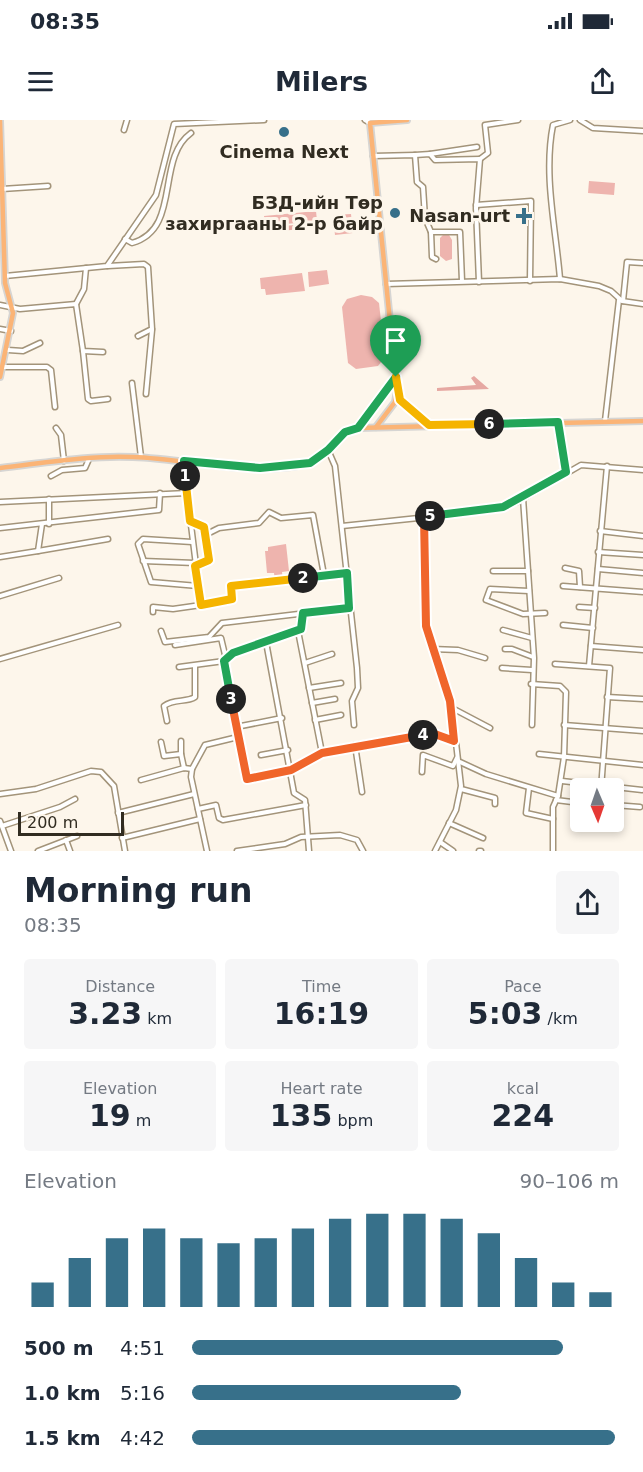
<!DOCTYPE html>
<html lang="en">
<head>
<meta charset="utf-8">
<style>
  body { margin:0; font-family:"DejaVu Sans",sans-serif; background:#f6f6f7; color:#1f2937; height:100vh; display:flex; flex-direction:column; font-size:22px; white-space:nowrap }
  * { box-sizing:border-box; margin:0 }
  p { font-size:20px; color:#747a83 }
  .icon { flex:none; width:33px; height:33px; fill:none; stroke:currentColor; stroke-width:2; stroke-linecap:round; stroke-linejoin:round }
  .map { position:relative; height:731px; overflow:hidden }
  .side { display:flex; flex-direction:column; background:#fff; flex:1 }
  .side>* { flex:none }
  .needle { width:39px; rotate:178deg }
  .controls { position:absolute; left:570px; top:658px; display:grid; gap:12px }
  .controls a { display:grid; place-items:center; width:54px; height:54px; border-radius:6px; background:#fff; box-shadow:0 3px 9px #0003; font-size:30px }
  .scale { position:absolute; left:18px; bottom:15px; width:106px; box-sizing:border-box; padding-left:6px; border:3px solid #312c21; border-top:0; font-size:16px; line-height:21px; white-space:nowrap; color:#312c21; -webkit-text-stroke:4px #fdf6eb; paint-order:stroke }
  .pin { position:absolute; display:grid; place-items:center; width:51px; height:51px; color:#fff; margin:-62px -26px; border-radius:50% 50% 50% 0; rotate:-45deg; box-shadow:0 0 6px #0007 }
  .pin .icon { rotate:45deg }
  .km { position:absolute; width:30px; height:30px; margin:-15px; border-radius:50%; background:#222; color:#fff; font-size:16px; line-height:30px; text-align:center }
  .round { display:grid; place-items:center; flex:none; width:63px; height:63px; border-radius:6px; background:#f6f6f7 }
  .headline { display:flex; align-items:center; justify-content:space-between; height:102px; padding:0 24px }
  h1 { font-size:33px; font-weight:800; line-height:45px }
  .figures { display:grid; grid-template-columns:repeat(3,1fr); gap:9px; height:102px; padding:6px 24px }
  .figures div { display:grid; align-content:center; border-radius:6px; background:#f6f6f7; text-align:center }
  .figures b { font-size:30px; font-weight:800 }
  .figures small { font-size:16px; font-weight:400 }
  .figures p { font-size:16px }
  .chart { height:168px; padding:12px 24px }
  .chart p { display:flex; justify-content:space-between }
  .chart svg { width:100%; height:108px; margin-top:6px; stroke:#37708a; stroke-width:6 }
  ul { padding:0 24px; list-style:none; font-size:20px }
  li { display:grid; grid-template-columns:96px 72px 1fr; align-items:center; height:45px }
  li i { height:15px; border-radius:8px; background:#37708a }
  .status { display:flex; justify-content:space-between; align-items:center; height:42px; padding:0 30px; background:#fff; direction:ltr }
  .status svg { height:16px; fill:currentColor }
  header { display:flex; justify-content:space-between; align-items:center; height:78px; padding:0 24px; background:#fff; font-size:27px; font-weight:800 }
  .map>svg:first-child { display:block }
</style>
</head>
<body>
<div class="status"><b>08:35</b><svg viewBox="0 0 49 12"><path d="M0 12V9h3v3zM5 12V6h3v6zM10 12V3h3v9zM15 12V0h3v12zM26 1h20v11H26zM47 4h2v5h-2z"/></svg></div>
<header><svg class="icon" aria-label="menu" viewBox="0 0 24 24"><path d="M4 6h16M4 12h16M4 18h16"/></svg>Milers<svg class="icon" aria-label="share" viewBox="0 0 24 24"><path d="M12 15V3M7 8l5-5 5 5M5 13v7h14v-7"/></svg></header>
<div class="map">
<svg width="643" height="731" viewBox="0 0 643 731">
  <rect width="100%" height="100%" fill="#fdf6eb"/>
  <g fill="#eeb4ae">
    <polygon points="589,61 615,63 614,75 588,73"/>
    <polygon points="316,91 317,101 265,106 264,96"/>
    <polygon points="351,94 353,113 335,115 333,95"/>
    <polygon points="444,114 449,115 452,120 452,139 446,141 440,136 440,118"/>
    <polygon points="327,150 329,164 309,167 308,152"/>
    <polygon points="302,153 305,171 266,175 265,169 261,169 260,158"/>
    <polygon points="361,175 372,177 379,183 385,237 378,246 356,249 348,243 342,187 347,179"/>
    <polygon points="286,424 289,451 282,452 283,460 275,461 274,453 267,453 265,431 268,431 268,427"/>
  </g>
  <g fill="#e6a8a2">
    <polygon points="324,103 325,107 268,112 268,107"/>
    <polygon points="474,256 489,269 437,271 437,268 476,265 471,258"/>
  </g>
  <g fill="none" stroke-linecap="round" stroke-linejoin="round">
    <g stroke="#a3947a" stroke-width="7">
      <g id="minor">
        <polyline points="365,0 370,3"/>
        <polyline points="580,0 593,8 643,11"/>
        <polyline points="124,10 127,0"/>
        <polyline points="430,34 477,27"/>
        <polyline points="415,35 430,34 435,40 480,39 476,88 479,162"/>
        <polyline points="373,36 415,35 417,62 423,67 425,98 431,112 460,112 462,161"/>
        <polyline points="480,39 488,33 485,5 518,0"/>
        <polyline points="2,69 48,66"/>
        <polyline points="476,85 531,81 530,161"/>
        <polyline points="431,112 432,137 436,139"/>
        <path d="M125 119 132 123C182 109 155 39 191 13"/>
        <polyline points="108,146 144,144 148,147 152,209 138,216"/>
        <polyline points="5,156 107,146 156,75 174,4 264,0"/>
        <path d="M560 159C556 109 543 55 553 5L570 0"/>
        <polyline points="386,164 560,159 599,166 611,171 622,181 643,184"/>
        <polyline points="623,181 627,142 643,143"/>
        <polyline points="76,184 84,169 86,148"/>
        <polyline points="0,185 20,189 76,184 83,231 103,232"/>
        <polyline points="0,209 11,211"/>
        <polyline points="8,230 23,231 40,223"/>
        <polyline points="83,231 88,279 91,281 108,279"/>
        <polyline points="3,247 47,247 51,250 55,287"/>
        <polyline points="132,263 141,337"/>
        <polyline points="146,274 152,210"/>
        <polyline points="605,301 619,180"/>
        <polyline points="558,303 566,352"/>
        <polyline points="56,308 61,315 64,341"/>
        <polyline points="358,308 395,258"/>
        <polyline points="328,330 335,346 357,548 358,568 352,581 354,605"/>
        <polyline points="51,356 62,350 85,348 89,339"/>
        <polyline points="523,378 534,538 532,605"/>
        <polyline points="49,379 49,404"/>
        <polyline points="0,382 187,373 184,341"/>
        <polyline points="424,397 426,506 452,588 461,666 456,690 435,731"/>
        <polyline points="191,401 204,407 209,440 195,446"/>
        <polyline points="342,406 495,390 517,382 581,345 643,350"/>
        <polyline points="0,408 159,390 160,373"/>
        <polyline points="600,411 643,416"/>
        <polyline points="205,415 219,408 259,403 269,392 281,398 313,395 324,455"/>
        <polyline points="192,422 143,419 138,424 151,462 198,466"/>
        <polyline points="38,431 108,419"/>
        <polyline points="598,432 643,435"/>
        <polyline points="0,437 38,431 42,404"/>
        <polyline points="143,441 195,443"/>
        <polyline points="565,448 579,451 580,467"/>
        <polyline points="598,449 643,453"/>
        <polyline points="493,451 528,451"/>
        <polyline points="563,466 643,472"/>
        <polyline points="529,471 490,469 486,480 523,494 545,493"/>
        <polyline points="0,476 59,458"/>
        <polyline points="201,485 232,479 231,466 347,453"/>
        <polyline points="579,487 595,488"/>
        <polyline points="153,492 153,487 173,489 201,485 187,373"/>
        <polyline points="563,505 593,508"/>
        <polyline points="503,510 532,518"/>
        <polyline points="161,511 165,522 209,517 222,503 349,488"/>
        <polyline points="298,511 303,507 303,493"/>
        <polyline points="266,522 298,511 322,633"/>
        <polyline points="175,525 221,518 226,539"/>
        <polyline points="591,526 643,530"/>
        <polyline points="432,529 458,530 485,538"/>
        <polyline points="505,529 512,529 533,537"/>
        <polyline points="0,539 118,505"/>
        <polyline points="305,543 332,534"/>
        <polyline points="555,544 610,548 601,669"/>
        <polyline points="589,546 607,346"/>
        <polyline points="179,547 224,541"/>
        <polyline points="502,548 532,550"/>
        <polyline points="531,564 560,566 566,572 564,637 558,676"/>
        <polyline points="309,568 341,563"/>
        <polyline points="607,577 643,579"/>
        <polyline points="312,583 335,579"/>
        <polyline points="452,588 490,608"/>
        <polyline points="315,600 341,595"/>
        <path d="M167 601 164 586C174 578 186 583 195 577V546"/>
        <polyline points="564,605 643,611"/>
        <polyline points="236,607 282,598"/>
        <polyline points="238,617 247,659 287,651 322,633 355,625 362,672"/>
        <polyline points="181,621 181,634"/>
        <polyline points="161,622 164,636 181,634 184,648"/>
        <polyline points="355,625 431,613 454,621"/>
        <polyline points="539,634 643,645"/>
        <polyline points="261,635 288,630"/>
        <polyline points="460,642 486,654 558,676 553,687 553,731"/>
        <polyline points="422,652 423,635 453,646 457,638"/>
        <polyline points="141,660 184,648 192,649"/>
        <polyline points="562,661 642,670"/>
        <polyline points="529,668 526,693 553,699"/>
        <polyline points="461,669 495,678 495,684"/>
        <polyline points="0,674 36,669 91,651 101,652 114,666 125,731"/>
        <polyline points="556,680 580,683"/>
        <polyline points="614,685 640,687"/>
        <polyline points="198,689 216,685 219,698 223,700 306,685"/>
        <polyline points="118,693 194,674"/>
        <polyline points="0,701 11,731"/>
        <polyline points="449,703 483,718"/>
        <polyline points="2,706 60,687 75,679"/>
        <polyline points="122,718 200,699"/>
        <polyline points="66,720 70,731"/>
        <polyline points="440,722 453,731"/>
        <polyline points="38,731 77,716"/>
        <polyline points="207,731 191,657 192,649 205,625 238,617 224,541 233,533 266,522 294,673 305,680 309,731"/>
        <polyline points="237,731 285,724 301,717 340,715 357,720 363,731"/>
        <polyline points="479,731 481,731"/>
      </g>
    </g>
    <g stroke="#d6d5d3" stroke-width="8">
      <g id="major">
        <polyline points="0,1 5,163 13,193 0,257"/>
        <polyline points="398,274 401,282 429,305"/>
        <polyline points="376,307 395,282 397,271 370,3 407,0"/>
        <path d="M0 348C44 343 89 335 133 337 189 339 247 356 303 345 327 340 335 312 358 308L643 301"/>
      </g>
    </g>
    <use href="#minor" stroke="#fff" stroke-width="4"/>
    <use href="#major" stroke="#fbb476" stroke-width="4.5"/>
  </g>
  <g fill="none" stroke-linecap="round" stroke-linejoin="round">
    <g stroke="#fff" stroke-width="12">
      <polyline id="split-1" points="185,356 184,341 260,348 310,343 328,330 345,312 358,308 396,257"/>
    </g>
    <g stroke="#fff" stroke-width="12">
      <polyline id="split-2" points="185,356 190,401 204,407 209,440 195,446 201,485 232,479 231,466 303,458"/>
    </g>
    <g stroke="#fff" stroke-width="12">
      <polyline id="split-3" points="231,579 224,541 233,533 301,509 303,493 349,488 347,453 303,458"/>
    </g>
    <g stroke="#fff" stroke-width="12">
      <polyline id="split-4" points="231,579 247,659 291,650 322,633 423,615"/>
    </g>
    <g stroke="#fff" stroke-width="12">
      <polyline id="split-5" points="423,615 432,613 454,621 450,581 426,506 424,397 430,396"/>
    </g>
    <g stroke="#fff" stroke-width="12">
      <polyline id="split-6" points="430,396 503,387 566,352 558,302 489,304"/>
    </g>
    <g stroke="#fff" stroke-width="12">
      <polyline id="split-7" points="396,257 400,280 429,305 489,304"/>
    </g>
    <use href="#split-1" stroke="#22a559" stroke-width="8"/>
    <use href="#split-2" stroke="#f5b400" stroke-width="8"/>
    <use href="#split-3" stroke="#22a559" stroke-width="8"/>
    <use href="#split-4" stroke="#f0652b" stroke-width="8"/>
    <use href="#split-5" stroke="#f0652b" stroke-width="8"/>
    <use href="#split-6" stroke="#22a559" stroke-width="8"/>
    <use href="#split-7" stroke="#f5b400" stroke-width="8"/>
  </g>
  <g fill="#37708a" stroke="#fdf6eb" stroke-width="2">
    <circle cx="284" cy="12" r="6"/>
    <circle cx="395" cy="93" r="6"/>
    <path d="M521 87h6v6h6v6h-6v6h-6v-6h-6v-6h6z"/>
  </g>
  <g text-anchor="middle" stroke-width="6" stroke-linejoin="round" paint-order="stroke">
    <g font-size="18" font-weight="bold" fill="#312c21" stroke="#fdf6eb" text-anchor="end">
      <text x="284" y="38" text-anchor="middle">Cinema Next</text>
      <text x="383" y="89">БЗД-ийн Төр<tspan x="383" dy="21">захиргааны 2-р байр</tspan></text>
      <text x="510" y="102">Nasan-urt</text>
    </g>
  </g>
</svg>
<div class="controls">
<a><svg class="needle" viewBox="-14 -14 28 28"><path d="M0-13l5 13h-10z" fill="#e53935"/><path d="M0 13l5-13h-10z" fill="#747a83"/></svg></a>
</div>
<div class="scale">200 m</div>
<div class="pin" style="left:396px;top:257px;background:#1e9e55"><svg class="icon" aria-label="arrive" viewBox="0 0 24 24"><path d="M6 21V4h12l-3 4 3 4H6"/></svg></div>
<b class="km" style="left:185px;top:356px">1</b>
<b class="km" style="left:303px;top:458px">2</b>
<b class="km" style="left:231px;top:579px">3</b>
<b class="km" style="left:423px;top:615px">4</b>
<b class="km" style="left:430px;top:396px">5</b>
<b class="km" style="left:489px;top:304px">6</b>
</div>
<section class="side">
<div class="headline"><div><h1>Morning run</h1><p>08:35</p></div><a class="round"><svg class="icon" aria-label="share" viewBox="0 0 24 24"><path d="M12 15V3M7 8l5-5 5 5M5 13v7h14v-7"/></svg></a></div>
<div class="figures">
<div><p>Distance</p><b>3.23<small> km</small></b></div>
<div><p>Time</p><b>16:19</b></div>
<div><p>Pace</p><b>5:03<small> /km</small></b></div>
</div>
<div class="figures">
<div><p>Elevation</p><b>19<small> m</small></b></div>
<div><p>Heart rate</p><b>135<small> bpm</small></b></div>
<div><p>kcal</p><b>224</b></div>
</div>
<div class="chart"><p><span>Elevation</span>90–106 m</p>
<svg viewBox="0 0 160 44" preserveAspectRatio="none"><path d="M5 44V34M15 44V24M25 44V16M35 44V12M45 44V16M55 44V18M65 44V16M75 44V12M85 44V8M95 44V6M105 44V6M115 44V8M125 44V14M135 44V24M145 44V34M155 44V38"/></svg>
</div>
<ul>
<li><b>500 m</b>4:51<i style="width:87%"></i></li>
<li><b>1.0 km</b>5:16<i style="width:63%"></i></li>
<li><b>1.5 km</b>4:42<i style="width:99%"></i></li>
</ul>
</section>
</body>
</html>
